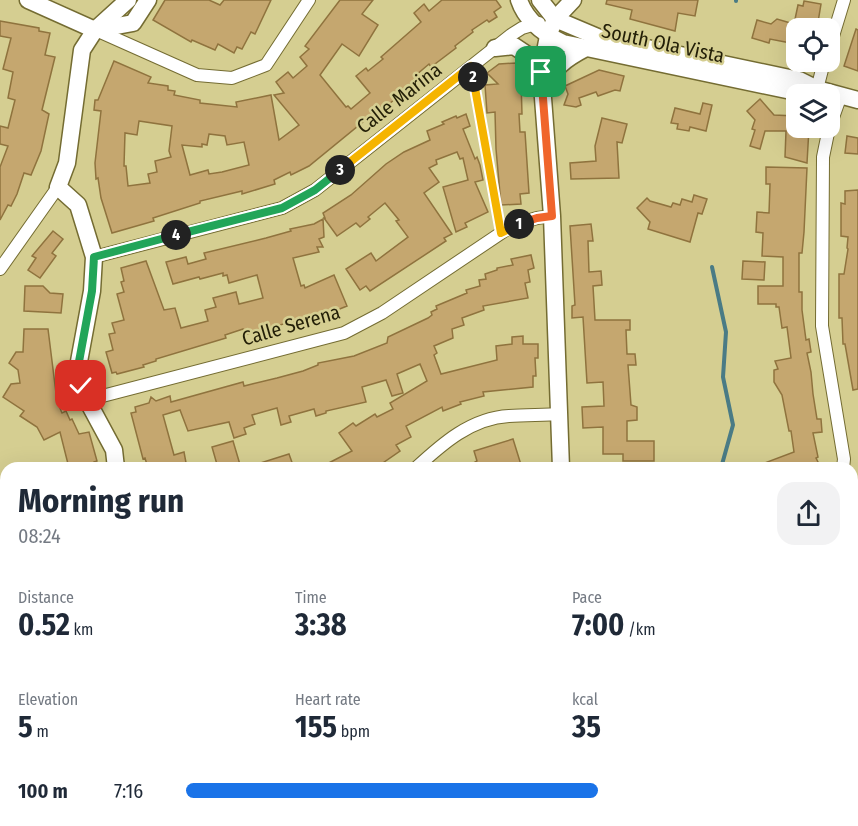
<!DOCTYPE html>
<html lang="en">
<head>
<meta charset="utf-8">
<style>
  body { margin:0; font-family:"Fira Sans Condensed",sans-serif; background:#f2f2f3; color:#1f2937; height:100vh; display:flex; flex-direction:column; font-size:22px; white-space:nowrap }
  * { box-sizing:border-box; margin:0 }
  p { font-size:20px; color:#747a83 }
  .icon { flex:none; width:33px; height:33px; fill:none; stroke:currentColor; stroke-width:2; stroke-linecap:round; stroke-linejoin:round }
  .map { position:relative; flex:1; overflow:hidden }
  .panel { position:absolute; left:0px; top:462px; width:858px; height:364px; display:flex; flex-direction:column; background:#fff; border-radius:18px 18px 0 0; box-shadow:0 6px 24px #0002 }
  .panel>* { flex:none }
  .buttons { position:absolute; left:786px; top:18px; display:grid; gap:12px }
  .buttons a { display:grid; place-items:center; width:54px; height:54px; border-radius:12px; background:#fff; box-shadow:0 6px 24px #0002; font-size:30px }
  .pin { position:absolute; display:grid; place-items:center; width:51px; height:51px; color:#fff; margin:-26px; border-radius:12px; box-shadow:0 3px 9px #0006 }
  .km { position:absolute; width:30px; height:30px; margin:-15px; border-radius:50%; background:#222; color:#fff; font-size:16px; line-height:30px; text-align:center }
  .round { display:grid; place-items:center; flex:none; width:63px; height:63px; border-radius:18px; background:#f2f2f3 }
  .summary { display:flex; align-items:center; justify-content:space-between; height:102px; padding:0 18px }
  h1 { font-size:33px; font-weight:700; line-height:45px }
  .metrics { display:grid; grid-template-columns:repeat(3,1fr); gap:9px; height:102px; padding:6px 18px }
  .metrics div { display:grid; align-content:center }
  .metrics b { font-size:30px; font-weight:700 }
  .metrics small { font-size:16px; font-weight:400 }
  .metrics p { font-size:16px }
  ul { padding:0 18px; list-style:none; font-size:20px }
  li { display:grid; grid-template-columns:96px 72px 1fr; align-items:center; height:45px }
  li i { height:15px; border-radius:8px; background:#1a73e8 }
  .map>svg:first-child { display:block }
</style>
</head>
<body>
<div class="map">
<svg width="858" height="826" viewBox="0 0 858 826">
  <rect width="100%" height="100%" fill="#d5ce91"/>
  <g fill="#cac27d">
    <polygon points="0,672 6,675 6,708 0,705"/>
    <polygon points="224,821 261,821 270,826 235,826"/>
  </g>
  <polygon fill="#e2b29f" points="168,821 169,820 202,821 199,826 169,826 166,825"/>
  <polygon fill="#5aa2bb" stroke="#4a7b85" stroke-width="1.5" points="0,809 6,812 6,820 19,821 26,826 0,826"/>
  <g fill="none" stroke-linecap="round" stroke-linejoin="round">
    <g stroke="#4a7b85" stroke-width="4">
      <polyline points="736,1 736,0"/>
      <polyline points="712,267 726,332 723,377 733,425 721,468"/>
      <polyline points="852,719 854,722 852,727"/>
      <polyline points="852,763 858,770"/>
      <polyline points="855,826 858,821"/>
    </g>
  </g>
  <g fill="#c5a76f" stroke="#8f733e" stroke-width="1.5" fill-rule="evenodd">
    <polygon points="165,0 209,0 220,5 224,0 271,0 255,34 251,32 242,49 237,47 234,53 218,44 215,50 192,40 191,42 153,20"/>
    <path d="M340 0H373L362 14 378 25 359 56 342 44 320 75 346 107 348 106 351 109 370 93 356 76 366 68 368 71 383 59 381 57 421 22 414 13 424 4 429 11 442 0H496L501 7 494 12 497 17 489 22 487 20 472 30 473 32 455 46 456 48 431 67 429 64 415 76 417 79 400 92 402 94 386 106 385 104 309 166 291 175 290 172 274 180 275 184 242 194V191L200 201V203L153 218 154 221 112 233 101 198 98 178 96 179 95 163 101 111 94 110 95 100H98L114 61 151 77 148 83 168 86V90L175 91 174 95 200 100V103L237 107 236 102 271 95 279 140 299 125 274 95 284 93 276 82 288 72 293 78 307 66 300 57 309 49 305 46ZM139 121 172 126 169 151 171 157 155 161 157 172 148 174 150 183 128 186 126 166H124L125 133 137 135ZM209 134 225 136 227 145 244 142 249 165 222 172 209 174 208 170 190 175 182 145 202 147V144L207 145Z"/>
    <polygon points="607,0 698,0 695,16 678,13 675,31 630,19 632,10 606,4"/>
    <polygon points="804,1 821,4 817,28 796,28 796,44 770,39 769,43 752,38 757,20 771,24 777,19 794,24 798,5 803,6"/>
    <polygon points="0,21 39,28 39,31 50,33 45,55 55,57 42,110 49,114 41,151 31,175 24,173 17,194 11,206 8,205 0,220 0,167 8,146 0,144 0,126 8,128 15,100 8,98 13,72 3,69 11,38 0,36"/>
    <polygon points="856,29 858,30 858,71 844,66"/>
    <polygon points="516,63 516,70 518,69 518,81 521,80 522,114 519,114 520,132 525,132 529,193 520,194 521,204 501,205 496,149 495,112 487,113 485,85 498,84 487,73 499,64"/>
    <polygon points="599,70 624,76 620,91 615,90 598,96 596,92 579,98 581,105 576,107 564,105 568,94 565,86"/>
    <polygon points="760,99 774,115 796,116 796,128 809,128 807,163 785,157 786,131 765,131 760,149 750,146 755,130 752,129 755,120 747,111"/>
    <polygon points="703,103 712,105 706,131 690,127 689,131 677,129 678,124 671,123 675,108 700,114"/>
    <polygon points="466,114 470,126 463,129 475,159 477,157 480,165 483,180 475,182 488,212 465,223 467,227 456,232 443,187 468,180 463,158 460,159 457,152 436,160 437,164 429,168 439,182 424,193 452,234 444,238 446,241 370,291 366,286 360,290 346,269 371,253 376,261 408,237 396,221 399,220 385,203 368,217 370,219 360,227 356,223 337,236 324,218 325,218 323,213 351,195 386,164 404,152 430,140 427,131 444,124 442,122 456,116 457,118"/>
    <polygon points="602,118 627,124 622,143 617,142 619,178 571,179 570,163 596,161 595,146"/>
    <polygon points="847,136 858,138 858,154 845,153"/>
    <polygon points="766,167 807,168 804,232 802,253 799,253 799,292 802,292 802,310 806,340 809,339 811,352 807,353 811,372 813,394 817,419 821,419 822,432 813,433 818,457 816,458 821,468 754,467 794,452 791,431 789,431 782,395 774,382 774,370 778,369 775,361 791,358 787,327 782,328 779,307 776,307 776,304 758,304 758,286 783,286 783,257 762,256 763,233 756,232 757,212 769,213 770,184 766,184"/>
    <polygon points="858,190 858,389 853,390 845,344 843,344 842,318 839,318 839,274 844,274 848,249 847,248 848,237 841,236 841,203 845,204 845,191"/>
    <polygon points="694,195 707,199 702,214 698,213 690,242 648,229 650,222 637,208 647,198 650,201 671,207 673,203 680,205 682,199 692,202"/>
    <polygon points="323,219 324,237 319,239 323,247 317,247 319,252 293,258 301,286 304,285 305,288 334,275 347,306 330,313 330,311 244,335 243,329 225,335 226,338 156,359 156,361 143,365 144,367 117,374 116,372 112,373 106,352 113,350 109,334 115,333 112,323 124,320 117,294 124,292 121,282 124,281 121,268 146,261 164,310 175,308 181,328 208,321 205,310 216,307 213,298 236,292 239,304 263,298 257,275 229,283 227,275 223,276 223,273 200,279 199,277 173,284 166,262 186,257 188,264 206,259 204,253 266,238 291,231 290,229 314,224"/>
    <polygon points="591,224 593,241 588,241 589,272 601,271 602,285 593,286 595,320 630,320 630,330 626,330 627,354 635,354 636,365 628,365 631,405 637,407 637,420 627,421 627,441 654,441 654,461 623,461 623,454 603,454 603,427 583,428 582,407 604,406 603,382 587,383 583,317 572,318 572,306 575,305 570,226"/>
    <polygon points="53,231 63,239 52,253 56,256 40,278 28,270 36,258 32,256"/>
    <polygon points="531,255 534,268 528,270 530,282 525,283 528,298 483,306 484,310 462,318 464,325 452,329 453,338 434,346 437,353 434,355 441,374 497,360 496,346 512,344 512,337 523,336 523,344 538,344 538,358 535,358 536,376 533,376 533,387 483,392 484,396 460,402 461,404 443,411 442,407 406,426 411,437 396,445 400,451 380,465 379,468 319,468 352,451 339,433 353,423 356,426 375,414 377,417 393,409 390,403 427,381 420,364 397,374 403,393 392,396 386,380 362,387 366,402 326,411 326,413 316,416 314,409 289,416 291,422 281,425 277,408 252,415 255,424 244,428 246,434 234,438 229,422 188,431 180,410 163,415 174,455 184,452 187,468 148,468 145,458 143,459 131,413 136,412 135,407 149,403 151,397 156,401 170,396 171,402 243,382 244,386 277,378 303,371 318,365 318,363 354,356 387,343 388,337 428,318 432,315 431,312 437,309 436,306 467,293 466,290 480,286 479,280 486,279 485,274 497,270 497,268 513,265 511,259"/>
    <polygon points="743,261 765,262 764,280 742,279"/>
    <polygon points="25,286 43,286 50,293 63,294 61,313 24,311"/>
    <polygon points="24,329 48,329 57,401 62,413 66,411 70,420 72,419 79,434 89,432 97,461 94,462 96,468 69,468 60,432 44,440 37,427 20,416 24,411 3,397 11,384 20,383 18,370 9,363 16,352 23,352"/>
    <polygon points="513,439 522,468 465,468 477,461 474,451"/>
    <polygon points="233,441 241,468 218,468 212,447"/>
    <polygon points="289,454 294,468 251,468 251,466"/>
  </g>
  <g fill="none" stroke-linecap="round" stroke-linejoin="round">
    <g stroke="#746c32" stroke-width="8">
      <polyline id="lane" points="471,67 501,233"/>
    </g>
    <g stroke="#746c32" stroke-width="14">
      <g id="street">
        <polyline points="96,30 197,75 232,78 266,65 309,0"/>
        <polyline points="830,46 844,0"/>
        <polyline points="817,89 824,62"/>
        <polyline points="830,126 841,95"/>
        <polyline points="829,128 823,157 822,326 844,459 843,468"/>
        <polyline points="94,257 282,208 315,190 511,35 522,28 539,23"/>
        <polyline points="0,269 58,187"/>
        <polyline points="87,400 344,333 382,313 513,225 537,218 552,216"/>
        <path d="M416 468C442 444 471 418 509 416 526 415 543 415 561 414"/>
        <polyline points="852,613 858,615"/>
      </g>
    </g>
    <g stroke="#746c32" stroke-width="19">
      <g id="secondary">
        <polyline points="28,0 95,30 133,23 148,0"/>
        <path d="M519 0C526 21 544 34 563 43L796 92 817 89"/>
        <polyline points="540,0 555,19 600,38 799,80 817,89 858,100"/>
        <polyline points="495,48 514,46 529,56 539,82"/>
        <path d="M543 90C555 67 563 60 586 48"/>
        <polyline points="116,468 114,450 87,400 81,386 78,367 92,291 94,257 78,205 58,187 67,163 82,50 95,30 128,0"/>
        <polyline points="561,468 552,216 541,72 548,36 555,19 573,0"/>
        <polyline points="569,820 572,826"/>
        <polyline points="772,826 775,820"/>
      </g>
    </g>
    <g stroke="#878255" stroke-width="2" stroke-dasharray="1.5 4.5" stroke-linecap="butt">
      <polyline points="0,661 6,664"/>
      <polyline points="284,820 294,826"/>
      <polyline points="440,826 443,820"/>
    </g>
    <use href="#lane" stroke="#fff" stroke-width="6"/>
    <use href="#street" stroke="#fff" stroke-width="12"/>
    <use href="#secondary" stroke="#fff" stroke-width="16"/>
    <g stroke="#4c4827" stroke-width="6">
      <g id="rail">
        <polyline points="0,682 6,685"/>
        <polyline points="250,820 260,826"/>
      </g>
    </g>
    <use href="#rail" stroke="#d5ce91" stroke-width="4" stroke-dasharray="11" stroke-linecap="butt"/>
  </g>
  <g fill="none" stroke-linecap="round" stroke-linejoin="round">
    <g stroke="#fff" stroke-width="12">
      <polyline id="split-1" points="519,224 537,218 552,216 541,72"/>
    </g>
    <g stroke="#fff" stroke-width="12">
      <polyline id="split-2" points="473,77 501,233 519,224"/>
    </g>
    <g stroke="#fff" stroke-width="12">
      <polyline id="split-3" points="340,170 471,66 473,77"/>
    </g>
    <g stroke="#fff" stroke-width="12">
      <polyline id="split-4" points="176,235 282,208 315,190 340,170"/>
    </g>
    <g stroke="#fff" stroke-width="12">
      <polyline id="split-5" points="81,386 78,367 92,291 94,257 176,235"/>
    </g>
    <use href="#split-1" stroke="#f0652b" stroke-width="8"/>
    <use href="#split-2" stroke="#f5b400" stroke-width="8"/>
    <use href="#split-3" stroke="#f5b400" stroke-width="8"/>
    <use href="#split-4" stroke="#22a559" stroke-width="8"/>
    <use href="#split-5" stroke="#22a559" stroke-width="8"/>
  </g>
  <g text-anchor="middle" stroke-width="5" stroke-linejoin="round" paint-order="stroke">
    <g font-size="20" fill="#231f07" stroke="#d5ce91">
      <text transform="translate(663 43) rotate(12)" y="7">South Ola Vista</text>
      <text transform="translate(399 98) rotate(-38)" y="7">Calle Marina</text>
      <text transform="translate(291 325) rotate(-16)" y="7">Calle Serena</text>
    </g>
  </g>
</svg>
<div class="buttons">
<a><svg class="icon" aria-label="locate" viewBox="0 0 24 24"><circle cx="12" cy="12" r="6"/><path d="M12 2v4M12 18v4M2 12h4M18 12h4"/></svg></a>
<a><svg class="icon" aria-label="layers" viewBox="0 0 24 24"><path d="M12 4l9 5-9 5-9-5zM3 14l9 5 9-5"/></svg></a>
</div>
<div class="pin" style="left:541px;top:72px;background:#1e9e55"><svg class="icon" aria-label="arrive" viewBox="0 0 24 24"><path d="M6 21V4h12l-3 4 3 4H6"/></svg></div>
<div class="pin" style="left:81px;top:386px;background:#d93025"><svg class="icon" aria-label="check" viewBox="0 0 24 24"><path d="M5 12l5 5 9-10"/></svg></div>
<b class="km" style="left:519px;top:224px">1</b>
<b class="km" style="left:473px;top:77px">2</b>
<b class="km" style="left:340px;top:170px">3</b>
<b class="km" style="left:176px;top:235px">4</b>
<section class="panel">
<div class="summary"><div><h1>Morning run</h1><p>08:24</p></div><a class="round"><svg class="icon" aria-label="share" viewBox="0 0 24 24"><path d="M12 15V3M7 8l5-5 5 5M5 13v7h14v-7"/></svg></a></div>
<div class="metrics">
<div><p>Distance</p><b>0.52<small> km</small></b></div>
<div><p>Time</p><b>3:38</b></div>
<div><p>Pace</p><b>7:00<small> /km</small></b></div>
</div>
<div class="metrics">
<div><p>Elevation</p><b>5<small> m</small></b></div>
<div><p>Heart rate</p><b>155<small> bpm</small></b></div>
<div><p>kcal</p><b>35</b></div>
</div>
<ul>
<li><b>100 m</b>7:16<i style="width:63%"></i></li>
</ul>
</section>
</div>
</body>
</html>
